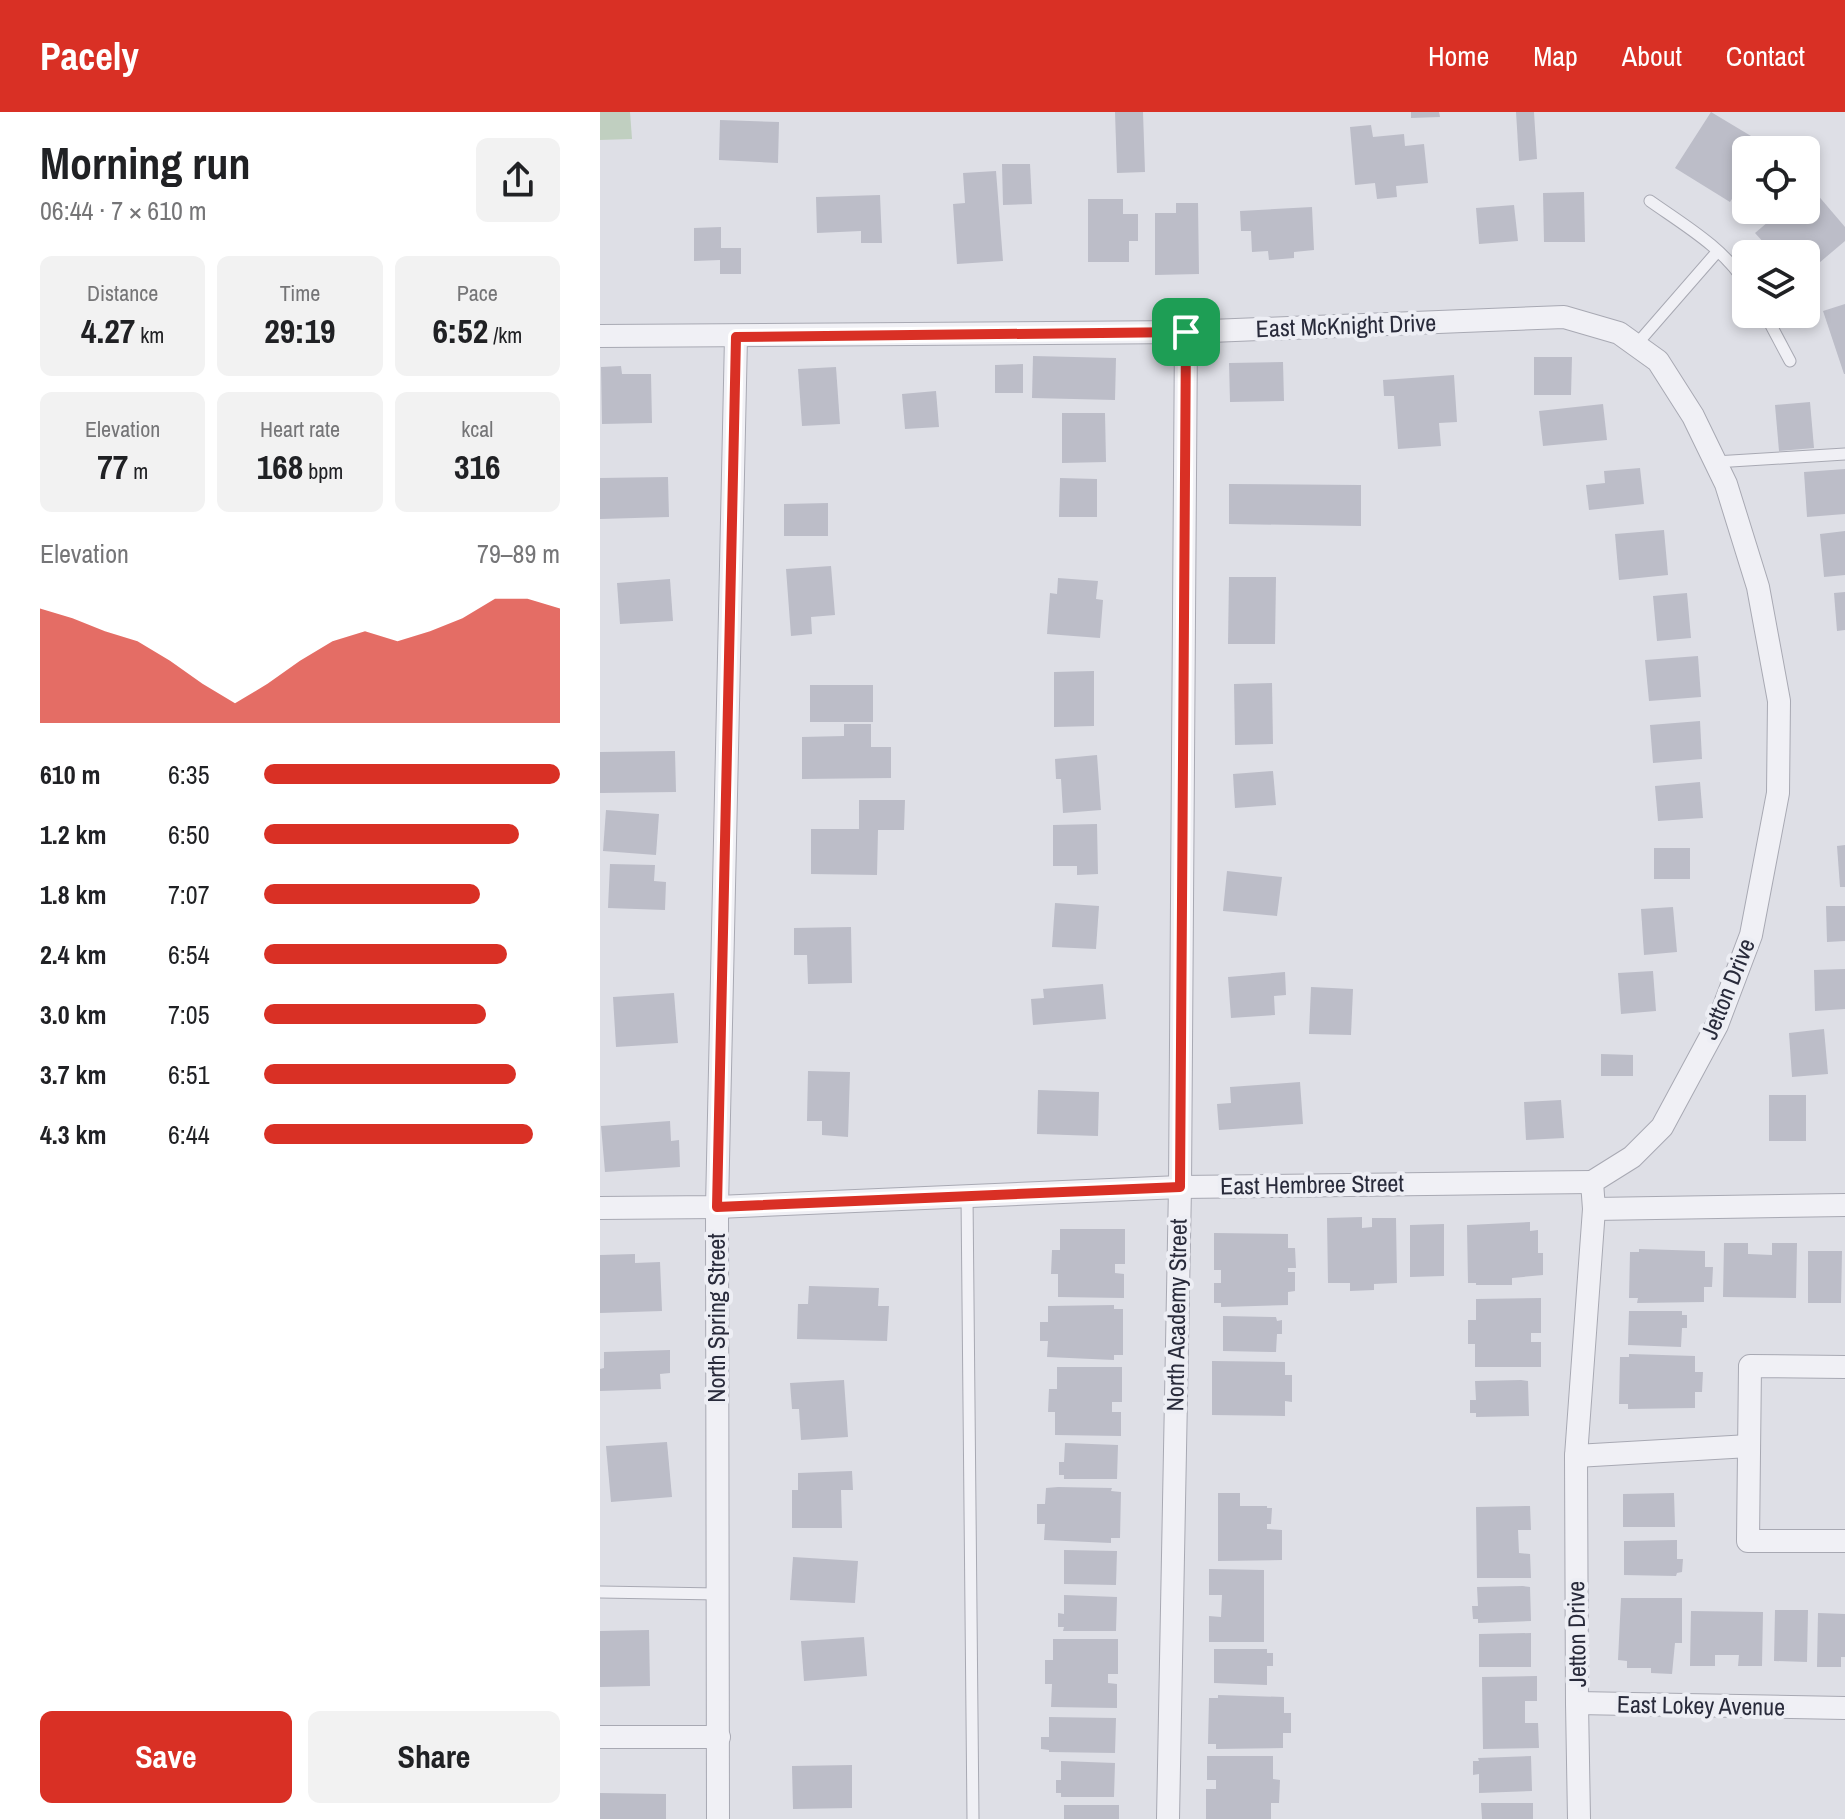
<!DOCTYPE html>
<html lang="en">
<head>
<meta charset="utf-8">
<style>
  body { margin:0; font-family:"Archivo Narrow",sans-serif; background:#f2f2f2; color:#202124; height:100vh; display:flex; flex-direction:column; font-size:30px; white-space:nowrap }
  * { box-sizing:border-box; margin:0 }
  p { font-size:26px; color:#757577 }
  .icon { flex:none; width:44px; height:44px; fill:none; stroke:currentColor; stroke-width:2; stroke-linecap:round; stroke-linejoin:round }
  .map { position:relative; flex:1; overflow:hidden }
  .panel { display:flex; flex-direction:column; background:#fff; width:600px }
  .panel>* { flex:none }
  .tools { position:absolute; left:1132px; top:24px; display:grid; gap:16px }
  .tools a { display:grid; place-items:center; width:88px; height:88px; border-radius:12px; background:#fff; box-shadow:0 4px 12px #0003; font-size:40px }
  .pin { position:absolute; display:grid; place-items:center; width:68px; height:68px; color:#fff; margin:-34px; border-radius:16px; box-shadow:0 4px 12px #0006 }
  .round { display:grid; place-items:center; flex:none; width:84px; height:84px; border-radius:12px; background:#f2f2f2 }
  .head { display:flex; align-items:center; justify-content:space-between; height:136px; padding:0 40px }
  h1 { font-size:44px; font-weight:700; line-height:60px }
  .metrics { display:grid; grid-template-columns:repeat(3,1fr); gap:12px; height:136px; padding:8px 40px }
  .metrics div { display:grid; align-content:center; border-radius:12px; background:#f2f2f2; text-align:center }
  .metrics b { font-size:34px; font-weight:700 }
  .metrics small { font-size:22px; font-weight:400 }
  .metrics p { font-size:22px }
  .chart { height:224px; padding:16px 40px }
  .chart p { display:flex; justify-content:space-between }
  .chart svg { width:100%; height:144px; margin-top:8px; fill:#d93025; opacity:.7 }
  .cta { display:flex; gap:16px; margin-top:auto; padding:16px 40px }
  .cta a { flex:1; height:92px; border-radius:12px; background:#d93025; color:#fff; font-size:32px; font-weight:700; line-height:92px; text-align:center }
  .cta a+a { background:#f2f2f2; color:#202124 }
  ul { padding:0 40px; list-style:none; font-size:26px }
  li { display:grid; grid-template-columns:128px 96px 1fr; align-items:center; height:60px }
  li i { height:20px; border-radius:10px; background:#d93025 }
  header { display:flex; align-items:center; gap:48px; box-sizing:border-box; height:112px; padding:0 40px; background:#d93025; color:#fff }
  header strong { font-size:38px }
  nav { display:flex; gap:44px; margin-inline-start:auto; font-size:28px }
  main { display:flex; flex:1; min-height:0 }
  .map>svg:first-child { display:block }
</style>
</head>
<body>
<header>
<strong>Pacely</strong>
<nav><a>Home</a><a>Map</a><a>About</a><a>Contact</a></nav>
</header>
<main>
<section class="panel">
<div class="head"><div><h1>Morning run</h1><p>06:44 · 7 × 610 m</p></div><a class="round"><svg class="icon" aria-label="share" viewBox="0 0 24 24"><path d="M12 15V3M7 8l5-5 5 5M5 13v7h14v-7"/></svg></a></div>
<div class="metrics">
<div><p>Distance</p><b>4.27<small> km</small></b></div>
<div><p>Time</p><b>29:19</b></div>
<div><p>Pace</p><b>6:52<small> /km</small></b></div>
</div>
<div class="metrics">
<div><p>Elevation</p><b>77<small> m</small></b></div>
<div><p>Heart rate</p><b>168<small> bpm</small></b></div>
<div><p>kcal</p><b>316</b></div>
</div>
<div class="chart"><p><span>Elevation</span>79–89 m</p>
<svg viewBox="0 0 160 44" preserveAspectRatio="none"><path d="M0 44V9L10 12L20 16L30 19L40 25L50 32L60 38L70 32L80 25L90 19L100 16L110 19L120 16L130 12L140 6L150 6L160 9V44z"/></svg>
</div>
<ul>
<li><b>610 m</b>6:35<i style="width:100%"></i></li>
<li><b>1.2 km</b>6:50<i style="width:86%"></i></li>
<li><b>1.8 km</b>7:07<i style="width:73%"></i></li>
<li><b>2.4 km</b>6:54<i style="width:82%"></i></li>
<li><b>3.0 km</b>7:05<i style="width:75%"></i></li>
<li><b>3.7 km</b>6:51<i style="width:85%"></i></li>
<li><b>4.3 km</b>6:44<i style="width:91%"></i></li>
</ul>
<div class="cta"><a>Save</a><a>Share</a></div>
</section>
<div class="map">
<svg width="1245" height="1707" viewBox="0 0 1245 1707">
  <rect width="100%" height="100%" fill="#dedfe6"/>
  <polygon fill="#c0cfc0" points="0,0 30,0 32,27 0,28"/>
  <g fill="#bcbdc8">
    <polygon points="515,0 543,0 545,60 517,61"/>
    <polygon points="811,0 839,0 840,5 811,6"/>
    <polygon points="916,0 934,0 937,47 919,49"/>
    <polygon points="1111,0 1166,33 1163,38 1146,38 1146,65 1130,90 1075,56"/>
    <polygon points="120,8 179,10 178,51 119,48"/>
    <polygon points="771,13 773,25 804,22 805,34 824,32 828,71 796,74 797,85 777,87 775,71 755,73 750,15"/>
    <polygon points="402,52 430,52 432,92 403,93"/>
    <polygon points="396,59 403,149 357,152 353,92 365,91 363,61"/>
    <polygon points="1210,74 1245,115 1245,129 1206,162 1206,142 1174,142 1155,121 1182,98 1206,98 1206,78"/>
    <polygon points="984,80 985,130 944,130 943,81"/>
    <polygon points="280,83 282,131 261,131 261,119 217,121 216,85"/>
    <polygon points="488,87 523,87 523,102 538,102 538,129 529,129 529,150 488,150"/>
    <polygon points="576,91 598,91 599,162 555,163 555,101 576,101"/>
    <polygon points="914,93 918,129 879,132 876,96"/>
    <polygon points="712,95 714,138 694,140 694,146 669,148 668,139 652,140 651,119 641,119 640,99"/>
    <polygon points="121,115 121,136 141,136 141,162 120,162 120,148 94,149 94,116"/>
    <polygon points="1245,192 1245,262 1244,262 1223,199"/>
    <polygon points="433,244 516,246 515,288 432,286"/>
    <polygon points="934,245 972,245 971,283 934,283"/>
    <polygon points="683,250 684,289 630,290 629,251"/>
    <polygon points="423,252 423,281 395,281 395,253"/>
    <polygon points="21,254 22,262 51,262 52,311 2,312 1,255"/>
    <polygon points="236,255 240,312 202,314 198,257"/>
    <polygon points="854,263 857,310 839,311 841,334 798,337 794,284 784,284 783,268"/>
    <polygon points="336,279 339,315 305,317 302,282"/>
    <polygon points="1210,290 1214,336 1179,339 1175,293"/>
    <polygon points="1003,292 1007,328 943,334 939,299"/>
    <polygon points="462,301 505,301 506,350 462,351"/>
    <polygon points="1040,356 1044,392 989,398 986,373 1005,371 1004,359"/>
    <polygon points="1245,357 1245,402 1207,405 1204,360"/>
    <polygon points="68,365 69,405 0,407 0,366"/>
    <polygon points="460,366 497,367 497,405 459,405"/>
    <polygon points="629,372 761,373 761,414 629,412"/>
    <polygon points="228,391 228,424 184,424 184,392"/>
    <polygon points="1064,418 1068,463 1019,468 1015,422"/>
    <polygon points="1245,419 1245,463 1224,465 1220,422"/>
    <polygon points="231,454 235,503 211,505 212,522 191,524 186,457"/>
    <polygon points="629,465 676,465 675,532 628,532"/>
    <polygon points="458,466 498,469 496,487 503,488 500,526 447,522 450,481 457,482"/>
    <polygon points="70,467 73,509 20,512 17,471"/>
    <polygon points="1245,480 1245,518 1237,519 1234,481"/>
    <polygon points="1087,481 1091,526 1057,529 1053,484"/>
    <polygon points="1098,544 1101,585 1049,589 1045,548"/>
    <polygon points="494,559 494,614 454,615 454,560"/>
    <polygon points="672,571 673,632 635,633 634,572"/>
    <rect x="210" y="573" width="63" height="37"/>
    <polygon points="1100,609 1102,647 1053,651 1050,613"/>
    <polygon points="244,612 271,612 271,635 291,635 291,666 202,667 202,625 244,624"/>
    <polygon points="75,639 76,680 0,681 0,640"/>
    <polygon points="497,643 501,698 463,701 461,667 456,667 455,647"/>
    <polygon points="673,659 676,693 635,696 633,662"/>
    <polygon points="1100,670 1103,706 1058,709 1055,674"/>
    <polygon points="259,688 305,688 304,718 278,718 277,763 211,762 211,717 259,717"/>
    <polygon points="6,698 59,702 56,743 3,739"/>
    <polygon points="497,712 498,762 477,763 477,754 453,754 453,713"/>
    <polygon points="1245,733 1245,775 1240,775 1237,734"/>
    <rect x="1054" y="736" width="36" height="31"/>
    <polygon points="10,752 55,753 54,769 66,770 65,798 8,796"/>
    <polygon points="627,759 682,765 677,804 623,799"/>
    <polygon points="455,791 499,794 496,837 452,835"/>
    <polygon points="1226,794 1245,794 1245,829 1227,830"/>
    <polygon points="1073,795 1077,840 1044,843 1041,797"/>
    <polygon points="251,815 252,871 208,872 207,843 194,843 194,816"/>
    <polygon points="1245,857 1245,897 1215,899 1214,858"/>
    <polygon points="1053,859 1056,899 1021,902 1018,861"/>
    <polygon points="685,860 686,883 674,884 675,903 631,906 628,865"/>
    <polygon points="503,872 506,907 433,913 431,887 444,886 443,877"/>
    <polygon points="711,875 753,877 751,923 709,922"/>
    <polygon points="74,881 78,931 16,935 13,885"/>
    <polygon points="1224,917 1228,962 1192,965 1189,921"/>
    <polygon points="1001,942 1033,943 1033,964 1001,964"/>
    <polygon points="208,959 250,960 248,1025 222,1023 222,1009 207,1009"/>
    <polygon points="700,970 703,1012 619,1018 617,992 631,991 630,975"/>
    <polygon points="438,978 499,980 498,1024 437,1022"/>
    <rect x="1169" y="983" width="37" height="46"/>
    <polygon points="961,988 964,1026 926,1028 924,990"/>
    <polygon points="70,1009 71,1029 79,1028 80,1055 5,1060 1,1014"/>
    <polygon points="762,1105 762,1116 772,1115 772,1106 796,1106 797,1171 774,1172 774,1178 750,1179 750,1171 728,1171 727,1106"/>
    <polygon points="930,1110 930,1119 938,1118 938,1141 943,1141 943,1163 912,1166 912,1173 876,1173 876,1171 868,1171 867,1113"/>
    <polygon points="844,1112 844,1164 810,1165 810,1113"/>
    <polygon points="460,1117 525,1117 525,1152 515,1152 515,1161 524,1162 524,1186 458,1185 458,1162 451,1162 452,1138 460,1138"/>
    <polygon points="614,1121 688,1122 688,1136 695,1136 696,1156 688,1156 688,1160 695,1160 695,1179 688,1180 688,1193 621,1195 621,1191 614,1191 614,1171 621,1171 621,1158 614,1158"/>
    <polygon points="1124,1131 1148,1131 1148,1142 1172,1143 1172,1131 1197,1131 1196,1186 1123,1185"/>
    <polygon points="1039,1137 1105,1139 1105,1155 1113,1155 1112,1175 1104,1175 1104,1190 1037,1191 1038,1186 1029,1186 1030,1140 1039,1140"/>
    <polygon points="1208,1139 1242,1139 1241,1191 1208,1191"/>
    <polygon points="35,1142 35,1151 60,1150 62,1199 0,1201 0,1143"/>
    <polygon points="209,1174 279,1176 278,1194 289,1194 287,1229 197,1227 198,1192 208,1192"/>
    <polygon points="941,1186 941,1221 931,1221 931,1230 941,1230 941,1255 875,1255 875,1232 868,1232 868,1208 876,1208 876,1187"/>
    <polygon points="514,1193 514,1197 523,1197 523,1243 514,1243 514,1248 447,1245 448,1229 440,1229 440,1210 448,1210 448,1194"/>
    <polygon points="1029,1199 1082,1199 1082,1203 1087,1203 1087,1216 1082,1216 1081,1235 1028,1233"/>
    <polygon points="623,1204 676,1205 677,1209 682,1208 682,1222 677,1222 676,1240 623,1239"/>
    <polygon points="70,1238 70,1261 60,1262 61,1277 0,1279 0,1257 4,1256 4,1240"/>
    <polygon points="1029,1242 1095,1244 1095,1260 1103,1260 1102,1280 1095,1280 1095,1296 1028,1297 1028,1292 1019,1292 1020,1245 1029,1245"/>
    <polygon points="612,1249 685,1250 685,1263 692,1263 692,1290 685,1289 685,1304 612,1303"/>
    <polygon points="457,1255 522,1255 522,1290 512,1290 512,1300 521,1300 521,1324 455,1323 455,1300 448,1300 449,1277 457,1277"/>
    <polygon points="244,1268 248,1325 201,1328 199,1297 192,1297 190,1271"/>
    <polygon points="921,1268 928,1269 929,1304 876,1305 876,1301 870,1301 870,1288 876,1288 875,1269"/>
    <polygon points="67,1330 72,1385 11,1390 6,1334"/>
    <polygon points="465,1331 518,1333 517,1367 464,1367 464,1363 459,1363 459,1350 464,1350"/>
    <polygon points="252,1359 253,1378 241,1378 242,1416 192,1416 192,1378 198,1378 198,1361"/>
    <polygon points="458,1375 512,1376 511,1379 521,1380 520,1426 511,1426 511,1431 444,1428 445,1412 437,1412 437,1392 445,1392 446,1376"/>
    <polygon points="618,1381 640,1381 640,1394 667,1394 667,1396 672,1396 671,1412 667,1412 667,1417 682,1418 682,1448 618,1449"/>
    <polygon points="1074,1381 1075,1415 1023,1415 1023,1382"/>
    <polygon points="930,1394 931,1418 918,1418 919,1441 930,1442 931,1466 877,1466 876,1395"/>
    <polygon points="1077,1428 1077,1447 1083,1447 1082,1460 1077,1461 1076,1464 1024,1463 1024,1429"/>
    <polygon points="464,1438 517,1439 516,1473 464,1472"/>
    <polygon points="193,1445 258,1449 255,1491 190,1488"/>
    <polygon points="609,1457 664,1458 664,1530 609,1530 609,1504 621,1505 622,1483 609,1483"/>
    <polygon points="923,1474 930,1475 931,1509 878,1511 878,1507 873,1507 872,1494 878,1494 877,1475"/>
    <polygon points="464,1483 517,1485 516,1519 463,1519 464,1515 458,1515 458,1501 464,1502"/>
    <polygon points="1021,1486 1082,1486 1082,1531 1075,1531 1072,1562 1051,1561 1051,1556 1027,1556 1027,1549 1018,1548"/>
    <polygon points="1175,1498 1208,1498 1207,1550 1174,1549"/>
    <polygon points="1091,1499 1163,1500 1162,1554 1138,1554 1139,1543 1115,1543 1115,1554 1090,1554"/>
    <polygon points="1218,1501 1245,1502 1245,1545 1241,1545 1241,1555 1217,1555"/>
    <polygon points="49,1518 50,1574 0,1575 0,1519"/>
    <polygon points="931,1521 931,1555 879,1555 879,1522"/>
    <polygon points="264,1525 267,1564 204,1569 201,1529"/>
    <polygon points="453,1527 518,1527 518,1562 508,1562 508,1571 517,1572 517,1596 451,1595 452,1572 445,1572 445,1548 453,1548"/>
    <polygon points="614,1537 667,1537 667,1541 673,1541 673,1554 667,1554 667,1573 614,1571"/>
    <polygon points="937,1564 937,1589 925,1589 925,1611 938,1611 939,1636 883,1637 882,1565"/>
    <polygon points="618,1583 684,1585 684,1601 691,1601 691,1621 683,1621 683,1636 616,1637 616,1632 608,1632 609,1586 618,1586"/>
    <polygon points="449,1605 516,1606 515,1641 449,1640 449,1638 441,1637 441,1625 449,1625"/>
    <polygon points="607,1644 673,1644 673,1667 680,1668 679,1691 671,1691 671,1707 606,1707 606,1677 616,1677 616,1668 607,1668"/>
    <polygon points="931,1644 932,1679 879,1681 879,1662 873,1663 873,1649 879,1649 878,1646"/>
    <polygon points="461,1649 515,1651 514,1685 461,1685 461,1681 456,1681 456,1668 461,1668"/>
    <polygon points="252,1653 252,1696 193,1697 192,1654"/>
    <polygon points="0,1681 66,1682 66,1707 0,1707"/>
    <polygon points="881,1691 933,1691 933,1707 882,1707"/>
    <rect x="464" y="1693" width="55" height="14"/>
  </g>
  <g fill="none" stroke-linecap="round" stroke-linejoin="round">
    <g stroke="#a8a9b3" stroke-width="13">
      <g id="service">
        <path d="M1050 89C1084 113 1124 136 1146 172"/>
        <polyline points="1165,202 1190,249"/>
        <polyline points="1036,233 1117,140"/>
        <polyline points="1115,350 1245,342"/>
        <polyline points="367,1084 373,1707"/>
        <polyline points="0,1480 118,1482"/>
      </g>
    </g>
    <g stroke="#a8a9b3" stroke-width="24">
      <g id="minor">
        <polyline points="0,224 586,220 964,205 1019,221 1058,249 1093,304 1126,372 1158,475 1179,589 1178,681 1151,823 1117,913 1062,1015 1032,1045 992,1070 994,1097 976,1344 977,1591"/>
        <polyline points="0,1096 117,1095 580,1075 992,1070"/>
        <polyline points="994,1097 1245,1093"/>
        <polyline points="1245,1255 1150,1254 1148,1429 1245,1429"/>
        <polyline points="976,1344 1149,1334"/>
        <polyline points="0,1625 119,1625"/>
        <polyline points="118,1707 117,1095 136,225"/>
        <polyline points="568,1707 580,1075 586,220"/>
        <polyline points="979,1707 977,1591 1245,1596"/>
      </g>
    </g>
    <use href="#service" stroke="#f0f0f5" stroke-width="11"/>
    <use href="#minor" stroke="#f0f0f5" stroke-width="22"/>
  </g>
  <g fill="none" stroke-linecap="round" stroke-linejoin="round">
    <g stroke="#fff" stroke-width="16">
      <polygon id="route" points="586,220 580,1075 117,1095 136,225"/>
    </g>
    <use href="#route" stroke="#d93025" stroke-width="10"/>
  </g>
  <g text-anchor="middle" stroke-width="8" stroke-linejoin="round" paint-order="stroke">
    <g font-size="24" fill="#292b3b" stroke="#edeef4">
      <text transform="translate(746 214) rotate(-2)" y="8">East McKnight Drive</text>
      <text transform="translate(1128 877) rotate(-68)" y="8">Jetton Drive</text>
      <text transform="translate(712 1073) rotate(-1)" y="8">East Hembree Street</text>
      <text transform="translate(577 1203) rotate(-89)" y="8">North Academy Street</text>
      <text transform="translate(117 1206) rotate(-90)" y="8">North Spring Street</text>
      <text transform="translate(977 1522) rotate(-91)" y="8">Jetton Drive</text>
      <text transform="translate(1101 1594) rotate(1)" y="8">East Lokey Avenue</text>
    </g>
  </g>
</svg>
<div class="tools">
<a><svg class="icon" aria-label="locate" viewBox="0 0 24 24"><circle cx="12" cy="12" r="6"/><path d="M12 2v4M12 18v4M2 12h4M18 12h4"/></svg></a>
<a><svg class="icon" aria-label="layers" viewBox="0 0 24 24"><path d="M12 4l9 5-9 5-9-5zM3 14l9 5 9-5"/></svg></a>
</div>
<div class="pin" style="left:586px;top:220px;background:#1e9e55"><svg class="icon" aria-label="arrive" viewBox="0 0 24 24"><path d="M6 21V4h12l-3 4 3 4H6"/></svg></div>
</div>
</main>
</body>
</html>
